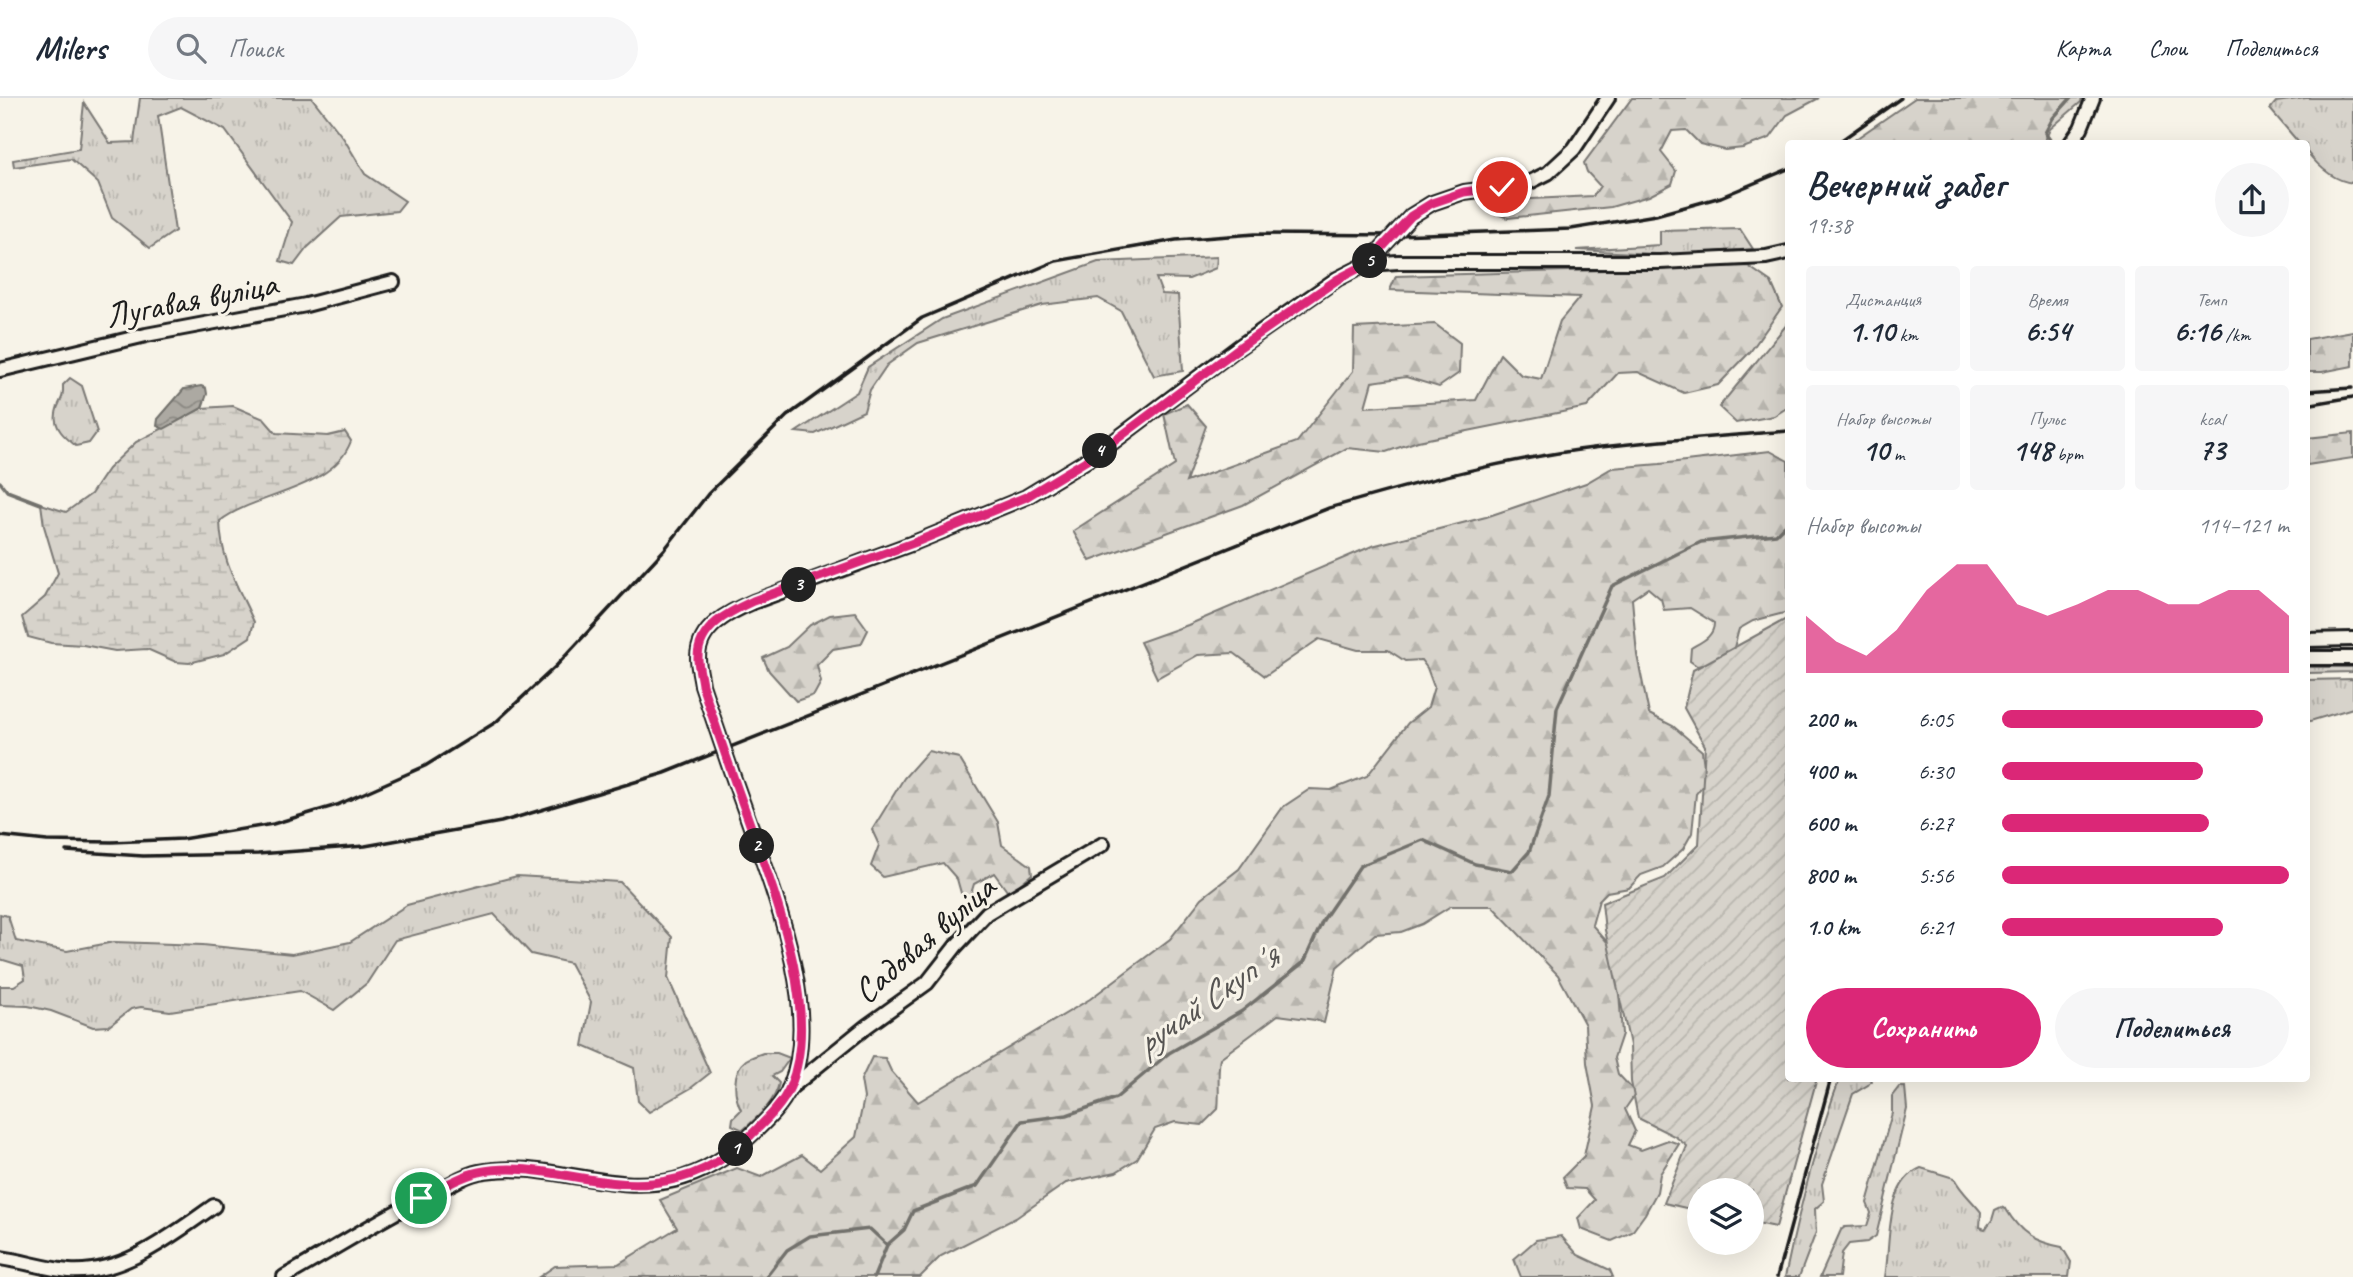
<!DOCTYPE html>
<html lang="ru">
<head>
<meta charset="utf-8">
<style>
  body { margin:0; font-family:Caveat,sans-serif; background:#f6f6f7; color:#1f2937; height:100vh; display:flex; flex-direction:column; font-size:26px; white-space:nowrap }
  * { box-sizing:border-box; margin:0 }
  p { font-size:23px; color:#747a83 }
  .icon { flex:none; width:38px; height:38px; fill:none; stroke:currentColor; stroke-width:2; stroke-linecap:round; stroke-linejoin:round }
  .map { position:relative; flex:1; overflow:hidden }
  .side { position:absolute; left:1785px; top:42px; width:525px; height:942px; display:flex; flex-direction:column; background:#fff; border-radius:7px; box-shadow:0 7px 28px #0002 }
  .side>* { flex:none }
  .tools { position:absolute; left:1687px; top:1080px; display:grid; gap:14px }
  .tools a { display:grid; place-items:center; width:77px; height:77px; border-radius:50%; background:#fff; box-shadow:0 7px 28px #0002; font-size:35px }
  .pin { position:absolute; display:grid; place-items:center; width:60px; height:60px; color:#fff; margin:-30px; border:4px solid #fff; border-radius:50%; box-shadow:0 2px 7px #0007 }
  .km { position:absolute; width:35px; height:35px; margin:-18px; border-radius:50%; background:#222; color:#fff; font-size:19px; line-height:35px; text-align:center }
  .round { display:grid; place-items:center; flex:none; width:74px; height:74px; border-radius:37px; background:#f6f6f7 }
  .overview { display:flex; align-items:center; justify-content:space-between; height:119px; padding:0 21px }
  h1 { font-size:38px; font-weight:700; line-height:52px }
  .figures { display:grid; grid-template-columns:repeat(3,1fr); gap:10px; height:119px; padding:7px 21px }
  .figures div { display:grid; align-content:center; border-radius:7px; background:#f6f6f7; text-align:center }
  .figures b { font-size:30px; font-weight:700 }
  .figures small { font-size:19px; font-weight:400 }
  .figures p { font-size:19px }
  .chart { height:196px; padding:14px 21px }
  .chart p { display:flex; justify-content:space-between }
  .chart svg { width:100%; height:126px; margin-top:7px; fill:#db2777; opacity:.7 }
  .cta { display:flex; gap:14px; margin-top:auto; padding:14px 21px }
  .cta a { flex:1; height:80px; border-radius:42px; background:#db2777; color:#fff; font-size:28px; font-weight:700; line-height:80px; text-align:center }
  .cta a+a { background:#f6f6f7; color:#1f2937 }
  ul { padding:0 21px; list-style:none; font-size:23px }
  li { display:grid; grid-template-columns:112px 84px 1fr; align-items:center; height:52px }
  li i { height:18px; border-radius:9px; background:#db2777 }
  header { display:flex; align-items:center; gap:42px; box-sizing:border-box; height:98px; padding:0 35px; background:#fff; border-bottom:2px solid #e0e1e3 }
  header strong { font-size:33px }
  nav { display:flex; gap:38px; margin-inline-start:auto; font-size:24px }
  .search { width:490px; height:63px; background:#f6f6f7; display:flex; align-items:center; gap:18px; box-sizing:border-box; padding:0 24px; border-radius:38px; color:#747a83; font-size:26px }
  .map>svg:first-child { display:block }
</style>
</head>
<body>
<header>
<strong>Milers</strong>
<div class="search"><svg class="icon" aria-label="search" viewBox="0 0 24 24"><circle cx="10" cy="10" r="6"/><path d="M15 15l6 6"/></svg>Поиск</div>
<nav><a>Карта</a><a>Слои</a><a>Поделиться</a></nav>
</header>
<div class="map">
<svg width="2353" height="1179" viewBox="0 0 2353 1179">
  <defs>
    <pattern id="grass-tufts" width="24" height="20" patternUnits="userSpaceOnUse" patternTransform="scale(1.75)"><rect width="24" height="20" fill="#d7d3cb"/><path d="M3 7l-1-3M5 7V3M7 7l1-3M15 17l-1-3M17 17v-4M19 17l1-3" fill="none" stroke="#b8b5ae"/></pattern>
    <pattern id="forest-firs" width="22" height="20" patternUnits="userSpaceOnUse" patternTransform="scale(1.75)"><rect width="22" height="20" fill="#d7d3cb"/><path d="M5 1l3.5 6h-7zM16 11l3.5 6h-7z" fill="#b8b5ae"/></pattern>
    <pattern id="wetland-marsh" width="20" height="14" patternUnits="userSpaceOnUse" patternTransform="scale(1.75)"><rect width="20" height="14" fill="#d7d3cb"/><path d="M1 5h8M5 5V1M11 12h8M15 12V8" fill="none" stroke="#b8b5ae"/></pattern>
    <pattern id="garden-furrows" width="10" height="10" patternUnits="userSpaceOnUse" patternTransform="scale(1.75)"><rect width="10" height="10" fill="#d7d3cb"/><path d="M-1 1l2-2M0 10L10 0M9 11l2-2" fill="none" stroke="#b8b5ae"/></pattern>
    <pattern id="water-waves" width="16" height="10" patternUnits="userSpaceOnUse" patternTransform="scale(1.75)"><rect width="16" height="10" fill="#aca9a2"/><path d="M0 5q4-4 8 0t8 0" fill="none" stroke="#8b8983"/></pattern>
  </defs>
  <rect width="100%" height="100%" fill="#f7f3e8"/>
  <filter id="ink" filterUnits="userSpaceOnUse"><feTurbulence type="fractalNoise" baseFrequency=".0143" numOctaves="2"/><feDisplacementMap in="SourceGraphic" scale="14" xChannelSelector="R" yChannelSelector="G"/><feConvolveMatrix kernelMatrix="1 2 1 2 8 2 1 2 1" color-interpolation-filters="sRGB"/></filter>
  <g filter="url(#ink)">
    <g fill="url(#grass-tufts)" stroke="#7a7874" stroke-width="2">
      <polygon points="140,0 312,0 344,41 365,76 405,103 397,113 341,119 307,150 294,167 280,163 292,124 225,32 181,9 158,18 175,133 150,150 112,120 98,85 71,61 14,69 13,62 79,51 84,5 110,45 134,44"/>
      <path d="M2306 0H2353V85C2334 83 2318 68 2307 54L2306 46 2299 45 2270 11 2276 4Z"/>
      <polygon points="1740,131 1753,151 1674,157 1576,152 1660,147 1660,133"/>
      <polygon points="1217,159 1216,170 1189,181 1156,180 1162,196 1178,197 1183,273 1154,278 1121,213 1098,200 1042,207 918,245 887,267 870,292 864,313 815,336 796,334 857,294 868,269 942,221 1098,164"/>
      <path d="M70 280 82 288 97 334 89 345 76 348C66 340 53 330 56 315 58 302 64 304 63 287Z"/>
      <polygon points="2307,569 2353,569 2353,574 2307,575"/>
      <polygon points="2353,581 2353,610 2307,624 2307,582"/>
      <polygon points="517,778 620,784 672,839 668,880 710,975 691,990 649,1014 638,1003 634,970 583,948 591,904 570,865 531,856 494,816 395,842 367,885 334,912 300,893 170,913 141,909 131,911 109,928 93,929 51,913 28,908 0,907 0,888 14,888 25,881 23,868 0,861 0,816 8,818 16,843 67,853 114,844 203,847 292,856 350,844 407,807"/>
      <path d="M763 955H777L790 960 780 974 772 978 779 985C775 1005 757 1019 743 1032L732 1027 733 1020 741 1012C734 998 731 973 746 962 751 959 758 957 763 955Z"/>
      <path d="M1840 980H1869L1871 983 1868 987 1853 996 1822 1086 1824 1103 1815 1111 1816 1134 1799 1179H1785C1799 1112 1816 1044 1840 980Z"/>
      <polygon points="1899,989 1905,989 1907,1011 1876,1138 1867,1144 1849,1146 1842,1155 1839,1179 1820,1179 1841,1132 1845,1129 1867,1128 1871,1115 1867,1105 1892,1015 1892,998"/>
      <path d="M1921 1070 1954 1080C1961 1094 1972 1102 1981 1114L1980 1129 1985 1131 1992 1122 1995 1112 2001 1109 2006 1111C2020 1135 2035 1144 2062 1149L2071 1164 2069 1179H1885C1891 1147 1884 1085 1921 1070Z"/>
      <polygon points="1561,1138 1578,1157 1610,1172 1613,1179 1521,1179 1514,1161 1536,1142"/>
    </g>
    <g fill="url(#forest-firs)" stroke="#7a7874" stroke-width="2">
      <polygon points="1632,0 1819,0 1787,17 1770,40 1743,50 1725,52 1700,46 1686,32 1672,33 1661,54 1676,73 1672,86 1649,98 1611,109 1508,120 1492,114 1493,103 1593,98 1600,88 1587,74 1584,65"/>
      <polygon points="1915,0 2082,0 2081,4 2050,31 2044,45 1850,45"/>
      <polygon points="1748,168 1771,184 1782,209 1750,254 1718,287 1684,295 1638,274 1618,275 1587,309 1418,343 1386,354 1347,350 1243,407 1090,463 1073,433 1175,367 1164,316 1187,306 1206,328 1186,384 1297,344 1353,273 1354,230 1435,226 1460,245 1459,275 1439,289 1406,279 1372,284 1365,309 1476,302 1500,256 1521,277 1541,281 1560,223 1580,199 1390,192 1396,178"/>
      <polygon points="1788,225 1788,309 1774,318 1736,325 1719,309"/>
      <polygon points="2353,233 2353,268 2322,274 2307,274 2307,241"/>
      <polygon points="2353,335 2353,360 2307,367 2307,340"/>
      <path d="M1770 353 1788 363V514L1753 523 1739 531 1732 557 1722 563 1697 568 1690 563 1691 550C1701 544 1714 539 1714 525L1690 510 1664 512 1661 501 1648 490 1632 501 1637 557 1649 616 1673 628 1702 653 1706 683 1696 696 1692 735 1683 751 1663 769 1641 777 1629 790 1607 794 1599 802 1592 827 1609 846 1619 893 1622 936 1614 960 1618 976 1636 995 1625 1011 1635 1033 1628 1047 1641 1052 1668 1042 1679 1046 1660 1076 1657 1094 1645 1116 1632 1134 1612 1143 1581 1131 1578 1120 1595 1102 1585 1091 1567 1090 1563 1079 1584 1058 1595 1008 1587 965 1585 927 1558 877 1492 808H1451L1422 826 1401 834 1375 836 1337 869 1324 925 1315 922 1278 917 1220 960C1217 978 1220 994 1218 1011L1202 1027 1175 1024 1155 1031 1137 1061 1116 1074 1066 1085 1016 1120 941 1158 920 1179H539L555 1168 618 1166 677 1130 660 1102 737 1070 761 1079 802 1057 820 1071 856 1039 864 1000 861 982 872 959 885 960 891 973 918 1004 1090 901 1170 841 1202 800 1239 771 1283 709 1310 691 1331 692 1367 678 1408 625 1428 609 1434 589 1427 570 1421 562 1405 563 1388 552H1358L1319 541 1265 578 1234 555 1198 557 1157 580 1140 544 1188 527 1372 448 1486 419 1586 385 1612 370 1660 366Z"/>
      <polygon points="855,514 868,532 861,546 833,551 817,567 821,584 814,597 796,603 769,573 763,560 787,549 810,527 830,517"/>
      <polygon points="928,653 959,660 998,724 1002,747 1031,768 1032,776 1013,792 1007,793 994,775 974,786 970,799 961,795 957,781 943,765 883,779 871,768 879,747 872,732 904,680"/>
    </g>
    <path fill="url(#wetland-marsh)" stroke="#7a7874" stroke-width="2" d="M233 308 264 321 276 335 328 338 345 334 351 343C333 393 255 395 220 423 221 464 238 488 254 524L250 539 224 556 189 565 176 564 147 551 115 553 83 547 51 545 28 539 22 519 45 499 58 475 44 428 41 406 66 414 91 396 108 371 136 344 202 310Z"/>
    <polygon fill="url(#garden-furrows)" stroke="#7a7874" stroke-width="2" points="1788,520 1788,980 1817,980 1776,1129 1752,1124 1752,1092 1699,1092 1699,1113 1664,1105 1687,1048 1676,1039 1638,1020 1631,984 1630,947 1605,832 1602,805 1665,780 1699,746 1705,648 1684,610 1693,572"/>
    <polygon fill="url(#water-waves)" stroke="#72716c" stroke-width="2" points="201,288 206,290 207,296 202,310 164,331 157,328 158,321 184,291"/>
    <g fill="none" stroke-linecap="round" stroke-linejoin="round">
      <g stroke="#72716c" stroke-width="3.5">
        <polyline points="2053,46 2045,35 2053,20 2071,0"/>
        <polyline points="0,384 7,393 41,406"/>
        <polyline points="766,1179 787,1152 810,1138 870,1131 887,1147"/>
        <polyline points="874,1179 887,1147 904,1132 913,1113 977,1088 1022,1023 1067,1017 1116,1000 1169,955 1242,913 1304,864 1323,822 1360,768 1423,742 1475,766 1512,773 1529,754 1549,698 1557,610 1612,488 1701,444 1776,436 1788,424"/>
      </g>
      <g stroke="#1c1c1c" stroke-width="18">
        <g id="minor">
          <polyline points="2070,46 2081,30 2093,0"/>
          <polyline points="1367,166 1398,164 1660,164 1766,159 1788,154"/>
          <polyline points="0,272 146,237 306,207 393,184"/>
          <polyline points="2306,542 2353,541"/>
          <polyline points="2306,560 2353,560"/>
          <polyline points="789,991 867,928 927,885 956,848 987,815 1103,746"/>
          <path d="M0 1160C23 1163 46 1171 69 1173 123 1177 172 1137 214 1108"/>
          <path d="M284 1179C336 1150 387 1116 441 1091 453 1085 466 1076 479 1074 544 1061 609 1097 674 1082 704 1075 728 1059 750 1038 765 1024 782 1008 790 989 823 912 771 787 745 712 730 671 716 629 702 587 701 578 698 569 698 560 698 529 729 514 753 504L916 444 1026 399 1097 356 1239 249 1337 181 1367 166 1411 118 1432 105 1464 94 1526 86 1548 75 1574 51 1608 0"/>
        </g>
      </g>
      <use href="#minor" stroke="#f7f3e8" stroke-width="12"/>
      <g stroke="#1c1c1c" stroke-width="3.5">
        <polyline points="1836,46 1901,0"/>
        <polyline points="2306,293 2352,290"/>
        <polyline points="2306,307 2353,299"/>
        <polyline points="0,738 47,743 112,744 182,741 273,726 337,707 425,668 496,624 557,567 664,452 708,396 787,318 922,220 1056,163 1176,142 1255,136 1396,137 1571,131 1656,117 1721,99 1788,71"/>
        <path d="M66 753 143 758 258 756 365 748 501 724 665 675 1329 410C1418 384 1509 360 1601 349 1663 342 1726 338 1788 333"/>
        <polyline points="1777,1179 1831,980"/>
      </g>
    </g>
  </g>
  <g fill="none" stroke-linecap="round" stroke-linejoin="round" filter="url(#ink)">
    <g stroke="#fff" stroke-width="14">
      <path id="route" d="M421 1100C439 1091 460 1078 479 1074 537 1062 595 1091 652 1085 692 1081 721 1066 750 1038 764 1024 782 1008 790 989 823 912 771 787 745 712 730 671 716 629 702 587 701 578 698 569 698 560 698 529 729 514 753 503L916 444 1026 399 1097 356 1240 249 1338 181 1367 166 1411 118 1432 105 1464 94 1502 89"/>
    </g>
    <use href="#route" stroke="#db2777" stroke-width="9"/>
  </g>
  <g text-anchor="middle" stroke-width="6" stroke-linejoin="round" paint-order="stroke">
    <g font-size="35" fill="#1c1c1c" stroke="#f7f3e8">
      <text transform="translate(191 201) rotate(-11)" y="12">Лугавая вуліца</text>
      <text transform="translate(924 841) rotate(-41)" y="12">Садовая вуліца</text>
    </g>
    <g font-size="37" font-style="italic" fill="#565452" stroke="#f7f3e8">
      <text transform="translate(1206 901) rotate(-35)" y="13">ручай Скупʼя</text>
    </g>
  </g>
</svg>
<div class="tools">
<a><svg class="icon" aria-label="layers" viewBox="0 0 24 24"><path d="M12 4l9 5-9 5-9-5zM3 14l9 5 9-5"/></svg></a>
</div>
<div class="pin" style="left:421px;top:1100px;background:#1e9e55"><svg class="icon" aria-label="arrive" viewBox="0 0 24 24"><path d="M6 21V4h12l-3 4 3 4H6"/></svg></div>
<div class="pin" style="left:1502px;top:89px;background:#d93025"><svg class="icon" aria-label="check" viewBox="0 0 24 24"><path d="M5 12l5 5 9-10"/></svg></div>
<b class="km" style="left:736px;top:1051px">1</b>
<b class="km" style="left:757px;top:748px">2</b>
<b class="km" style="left:799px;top:487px">3</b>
<b class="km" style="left:1100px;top:353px">4</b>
<b class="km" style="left:1370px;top:163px">5</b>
<section class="side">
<div class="overview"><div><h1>Вечерний забег</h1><p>19:38</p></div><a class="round"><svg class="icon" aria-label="share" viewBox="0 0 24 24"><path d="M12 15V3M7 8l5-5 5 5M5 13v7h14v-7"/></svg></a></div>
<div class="figures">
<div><p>Дистанция</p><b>1.10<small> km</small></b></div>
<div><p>Время</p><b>6:54</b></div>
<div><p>Темп</p><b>6:16<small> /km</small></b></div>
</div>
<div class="figures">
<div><p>Набор высоты</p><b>10<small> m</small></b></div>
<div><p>Пульс</p><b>148<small> bpm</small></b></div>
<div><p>kcal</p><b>73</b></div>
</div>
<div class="chart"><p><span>Набор высоты</span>114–121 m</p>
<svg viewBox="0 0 160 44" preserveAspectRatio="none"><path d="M0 44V24L10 33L20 38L30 29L40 15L50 6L60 6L70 20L80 24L90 20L100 15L110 15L120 20L130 20L140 15L150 15L160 24V44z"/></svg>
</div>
<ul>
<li><b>200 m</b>6:05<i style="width:91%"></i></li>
<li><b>400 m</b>6:30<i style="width:70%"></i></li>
<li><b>600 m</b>6:27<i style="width:72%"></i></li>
<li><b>800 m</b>5:56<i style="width:100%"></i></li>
<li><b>1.0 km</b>6:21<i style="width:77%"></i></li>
</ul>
<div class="cta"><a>Сохранить</a><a>Поделиться</a></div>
</section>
</div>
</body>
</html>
